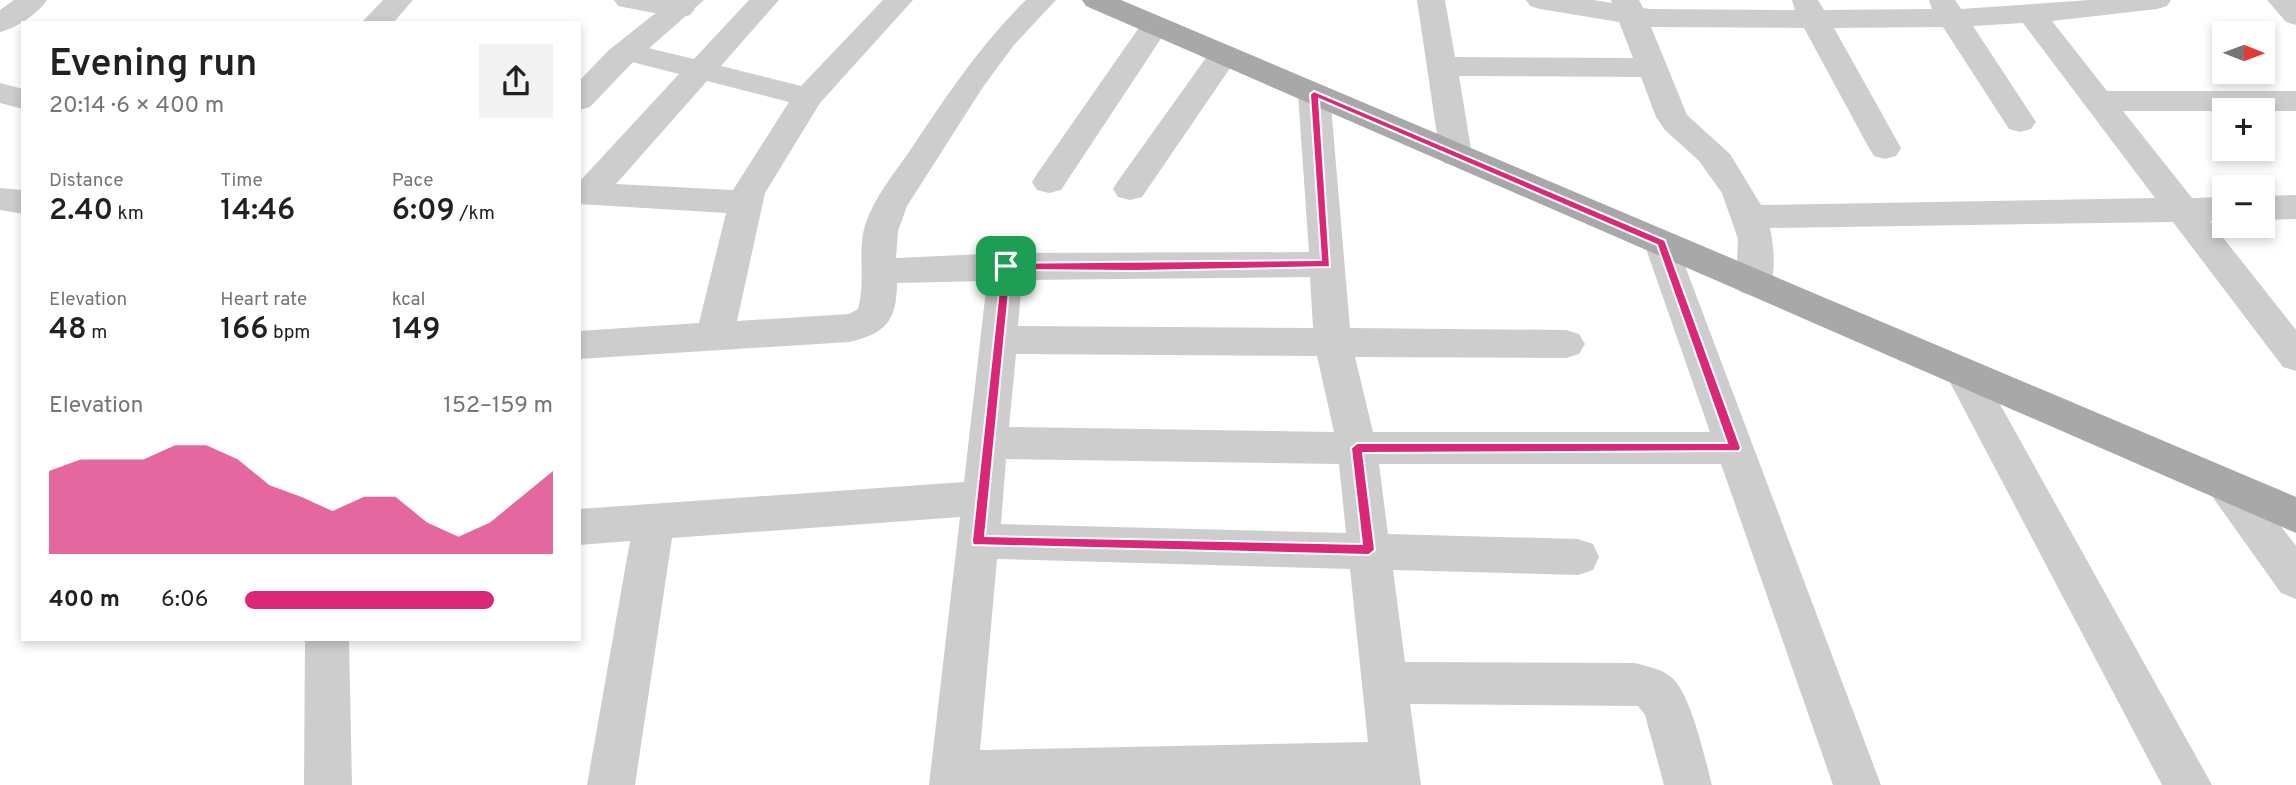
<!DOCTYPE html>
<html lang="en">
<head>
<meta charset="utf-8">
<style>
  body { margin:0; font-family:Overpass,sans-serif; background:#f2f2f2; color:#202124; height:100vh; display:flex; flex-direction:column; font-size:26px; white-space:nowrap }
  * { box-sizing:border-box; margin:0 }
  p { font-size:23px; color:#757577 }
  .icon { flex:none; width:38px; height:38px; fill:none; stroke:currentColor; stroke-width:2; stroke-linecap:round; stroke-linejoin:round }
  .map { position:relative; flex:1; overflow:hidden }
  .details { position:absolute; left:21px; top:21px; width:560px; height:620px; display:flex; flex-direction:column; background:#fff; border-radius:0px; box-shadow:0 4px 10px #0003 }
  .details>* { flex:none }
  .needle { width:46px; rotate:91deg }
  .fabs { position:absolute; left:2212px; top:21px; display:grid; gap:14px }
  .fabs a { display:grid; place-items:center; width:63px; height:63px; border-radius:0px; background:#fff; box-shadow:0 4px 10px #0003; font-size:35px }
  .pin { position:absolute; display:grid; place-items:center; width:60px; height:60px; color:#fff; margin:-30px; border-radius:14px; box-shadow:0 4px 10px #0006 }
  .round { display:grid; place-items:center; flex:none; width:74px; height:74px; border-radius:0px; background:#f2f2f2 }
  .head { display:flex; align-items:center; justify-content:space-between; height:119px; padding:0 28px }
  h1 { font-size:38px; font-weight:600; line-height:52px }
  .metrics { display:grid; grid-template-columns:repeat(3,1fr); gap:10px; height:119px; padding:7px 28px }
  .metrics div { display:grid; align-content:center }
  .metrics b { font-size:30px; font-weight:600 }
  .metrics small { font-size:19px; font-weight:400 }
  .metrics p { font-size:19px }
  .chart { height:196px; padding:14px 28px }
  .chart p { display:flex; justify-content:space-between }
  .chart svg { width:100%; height:126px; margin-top:7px; fill:#db2777; opacity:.7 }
  ul { padding:0 28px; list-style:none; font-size:23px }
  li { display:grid; grid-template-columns:112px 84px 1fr; align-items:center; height:52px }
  li i { height:18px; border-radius:9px; background:#db2777 }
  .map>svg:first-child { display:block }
</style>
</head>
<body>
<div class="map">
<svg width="2296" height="785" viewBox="0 0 2296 785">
  <rect width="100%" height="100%" fill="#fff"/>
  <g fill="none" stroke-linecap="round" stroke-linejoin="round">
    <g fill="#cdcdcd" fill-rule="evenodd">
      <path d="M14 0H47C38 14 16 28 0 32V10Z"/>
      <polygon points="383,0 413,0 393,23 361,23"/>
      <polygon points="614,0 678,0 690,3 695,9 690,15 680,18 618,6"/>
      <path d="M749 0H779L721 66 801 86 883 0H913L820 103 765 193 737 321 849 314 858 309C866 281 857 253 865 225 874 198 893 175 909 152 945 98 979 46 1026 0H1056L1014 45 983 87 907 206 898 231 896 258 1006 253 1309 252 1298 94 1303 87 1314 84 1325 87 1330 94 1350 328 1566 330 1579 334 1585 344 1579 354 1566 358 1355 357 1373 432H1710L1644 243 1649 234 1661 231 1673 234 1881 785H1833L1721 464H1379L1388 534 1578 539 1593 544 1599 557 1593 570 1578 575 1393 570 1405 662 1635 663C1646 666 1662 669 1671 677 1691 693 1705 759 1712 785H1664L1645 715 1638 706 1410 704 1421 785H929L960 517 672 538 635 785H587L630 541 579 545V509L964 482 987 281 897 283C897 321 885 334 849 342L579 359V331L699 323 726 213 579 204V182L679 74 616 58 612 52 616 46 627 43 694 59ZM707 81 789 102 733 190 616 184ZM1310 277 1313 328 1018 326 1022 280ZM1016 354 1317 356 1334 432 1009 427ZM1006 459 1339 464 1346 533 1001 524ZM997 559 1350 569 1368 742 980 750Z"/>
      <path d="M1417 0H1445L1455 57 1633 58 1619 22 1540 9 1530 6 1526 0H1593L1612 3 1611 0H1639L1643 8 1650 9 1795 10 1792 0H1818L1824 10 1932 9 1929 0H1955L1961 9 2090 0H2171L2167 6 2157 9 2052 21 2107 91H2296V111H2123L2192 198 2224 197V221H2210L2296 330V371L2283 367 2173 222 1770 228C1774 248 1777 275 1767 292L1754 296 1741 292 1736 283 1738 239 1722 193 1699 161 1665 130 1656 117 1641 77 1459 76 1472 155 1468 163 1456 166 1444 163 1440 155ZM2023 23 2155 198 1761 205 1730 154 1687 115 1651 27 1804 28 1869 148 1874 156 1885 159 1896 156 1901 148 1834 28 1943 27 2009 129 2020 132 2031 129 2036 122 1973 26Z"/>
      <polygon points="2267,0 2296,0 2296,25 2286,22"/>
      <polygon points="1155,16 1165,19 1170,25 1061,190 1049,193 1037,190 1032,182 1037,174 1145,19"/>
      <polygon points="1224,46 1235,48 1239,55 1142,197 1130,200 1118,197 1113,189 1118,181 1213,48"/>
      <polygon points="0,83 23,89 23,109 0,103"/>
      <polygon points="0,188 23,190 23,214 0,210"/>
      <polygon points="2296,195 2296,219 2263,220 2263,196"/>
      <polygon points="1964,358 1977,363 2212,785 2162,785 1945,373 1951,363"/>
      <polygon points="2228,470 2242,475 2296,546 2296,599 2281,593 2214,499 2208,487 2214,475"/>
    </g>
    <g fill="#cdcdcd" fill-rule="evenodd">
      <polygon points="672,0 704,0 631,64 590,107 579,110 579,81 609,50"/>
      <polygon points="305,639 349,639 352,785 304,785"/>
    </g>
    <polygon fill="#a8a8a8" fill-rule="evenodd" points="1082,0 1121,0 2296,497 2296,533 1086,6"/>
  </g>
  <path fill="#db2777" stroke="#fff" stroke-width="2" fill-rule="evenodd" d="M1314 91 1665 240 1741 448 1739 451 1363 453 1375 550 1369 555 973 545 972 541 1002 263 1321 260 1310 94ZM1319 99 1657 245 1727 443H1357L1351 448 1362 544 985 536 1011 270 1136 271 1330 267Z"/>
</svg>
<div class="fabs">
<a><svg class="needle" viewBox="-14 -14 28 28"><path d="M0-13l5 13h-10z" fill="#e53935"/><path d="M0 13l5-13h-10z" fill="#757577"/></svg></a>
<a>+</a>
<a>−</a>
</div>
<div class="pin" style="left:1006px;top:266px;background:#1e9e55"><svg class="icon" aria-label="arrive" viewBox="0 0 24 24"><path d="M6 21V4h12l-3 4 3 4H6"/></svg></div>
<section class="details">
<div class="head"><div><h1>Evening run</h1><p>20:14 · 6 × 400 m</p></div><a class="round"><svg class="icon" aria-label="share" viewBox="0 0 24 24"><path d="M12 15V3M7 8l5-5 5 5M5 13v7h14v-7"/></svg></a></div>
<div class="metrics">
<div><p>Distance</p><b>2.40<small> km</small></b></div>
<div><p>Time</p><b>14:46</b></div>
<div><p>Pace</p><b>6:09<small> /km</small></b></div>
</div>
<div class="metrics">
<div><p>Elevation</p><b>48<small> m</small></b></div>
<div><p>Heart rate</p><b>166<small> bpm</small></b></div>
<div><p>kcal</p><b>149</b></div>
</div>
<div class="chart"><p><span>Elevation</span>152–159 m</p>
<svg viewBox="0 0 160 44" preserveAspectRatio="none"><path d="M0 44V15L10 11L20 11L30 11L40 6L50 6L60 11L70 20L80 24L90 29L100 24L110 24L120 33L130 38L140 33L150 24L160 15V44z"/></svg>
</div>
<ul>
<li><b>400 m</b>6:06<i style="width:81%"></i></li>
</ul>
</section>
</div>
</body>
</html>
